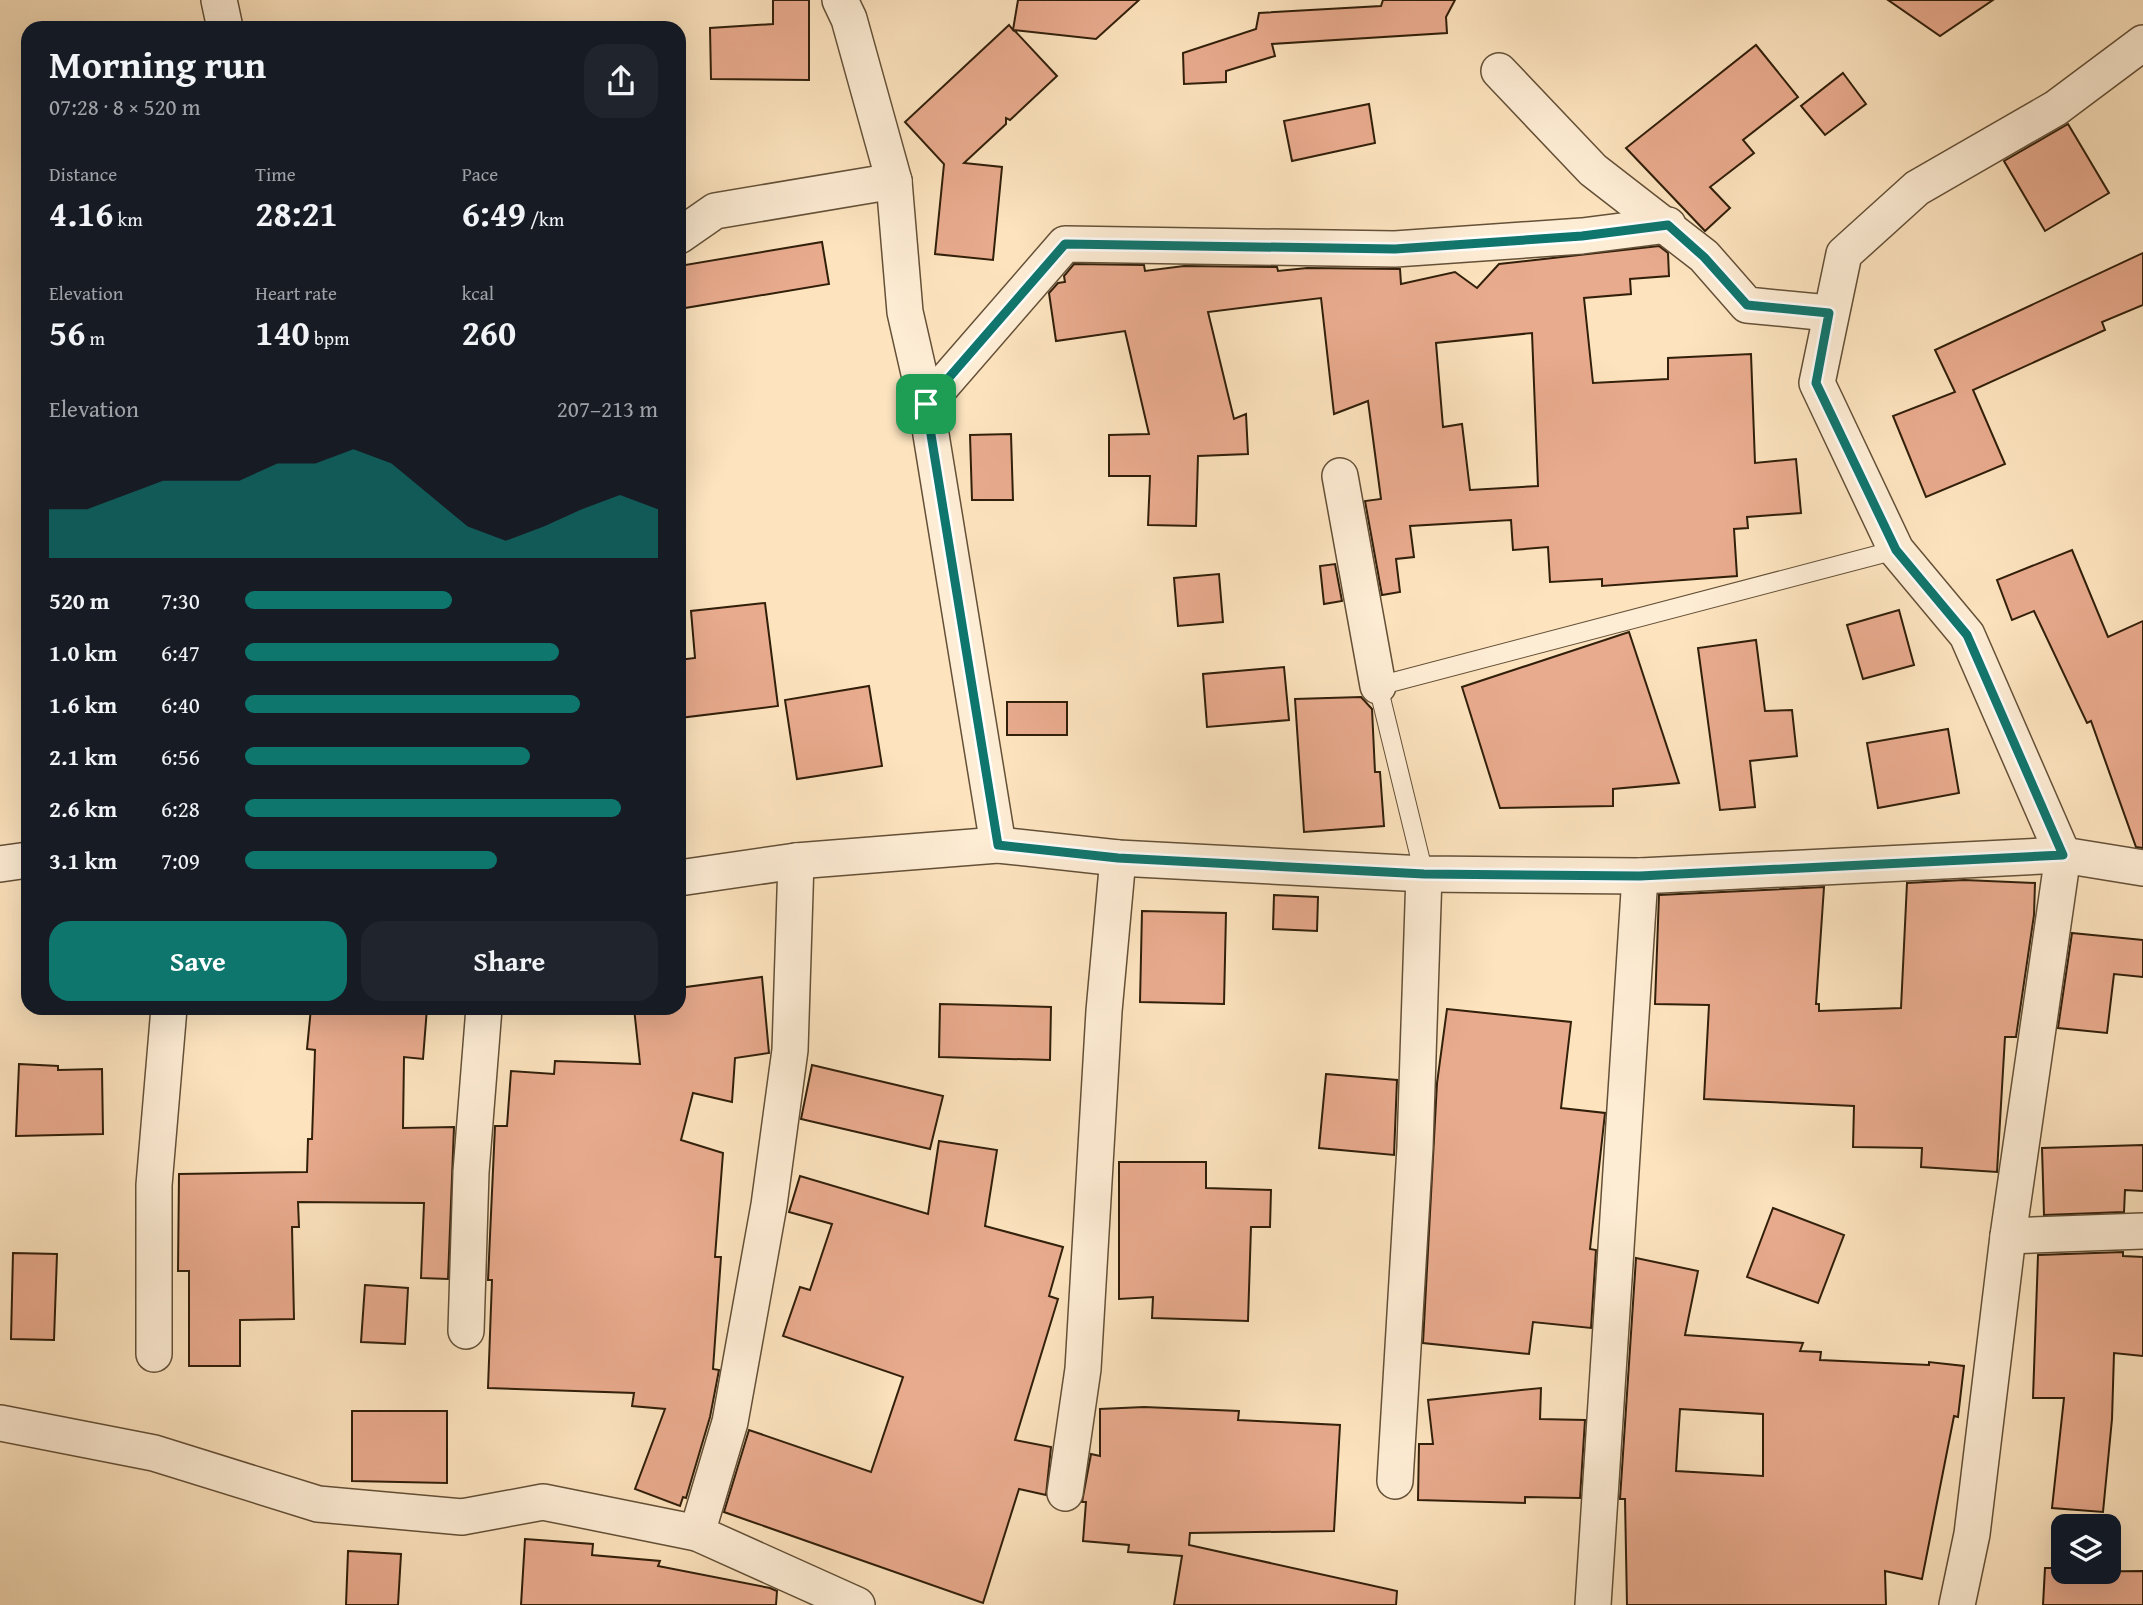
<!DOCTYPE html>
<html lang="en">
<head>
<meta charset="utf-8">
<style>
  body { margin:0; font-family:"Gentium Book Plus",serif; background:#20242c; color:#f1f3f6; height:100vh; display:flex; flex-direction:column; font-size:26px; white-space:nowrap }
  * { box-sizing:border-box; margin:0 }
  p { font-size:23px; color:#9ea1a6 }
  .icon { flex:none; width:38px; height:38px; fill:none; stroke:currentColor; stroke-width:2; stroke-linecap:round; stroke-linejoin:round }
  .map { position:relative; flex:1; overflow:hidden }
  .drawer { position:absolute; left:21px; top:21px; width:665px; height:994px; display:flex; flex-direction:column; background:#171b24; border-radius:21px; box-shadow:0 7px 28px #0002 }
  .drawer>* { flex:none }
  .tools { position:absolute; left:2051px; top:1514px; display:grid; gap:14px }
  .tools a { display:grid; place-items:center; width:70px; height:70px; border-radius:14px; background:#171b24; box-shadow:0 7px 28px #0002; font-size:35px }
  .pin { position:absolute; display:grid; place-items:center; width:60px; height:60px; color:#fff; margin:-30px; border-radius:14px; box-shadow:0 4px 10px #0006 }
  .round { display:grid; place-items:center; flex:none; width:74px; height:74px; border-radius:21px; background:#20242c }
  .head { display:flex; align-items:center; justify-content:space-between; height:119px; padding:0 28px }
  h1 { font-size:38px; font-weight:700; line-height:52px }
  .metrics { display:grid; grid-template-columns:repeat(3,1fr); gap:10px; height:119px; padding:7px 28px }
  .metrics div { display:grid; align-content:center }
  .metrics b { font-size:35px; font-weight:700 }
  .metrics small { font-size:19px; font-weight:400 }
  .metrics p { font-size:19px }
  .chart { height:196px; padding:14px 28px }
  .chart p { display:flex; justify-content:space-between }
  .chart svg { width:100%; height:126px; margin-top:7px; fill:#0f766e; opacity:.7 }
  .cta { display:flex; gap:14px; margin-top:auto; padding:14px 28px }
  .cta a { flex:1; height:80px; border-radius:21px; background:#0f766e; color:#fff; font-size:28px; font-weight:700; line-height:80px; text-align:center }
  .cta a+a { background:#20242c; color:#f1f3f6 }
  ul { padding:0 28px; list-style:none; font-size:23px }
  li { display:grid; grid-template-columns:112px 84px 1fr; align-items:center; height:52px }
  li i { height:18px; border-radius:9px; background:#0f766e }
  .map>svg:first-child { display:block }
</style>
</head>
<body>
<div class="map">
<svg width="2143" height="1605" viewBox="0 0 2143 1605">
  <rect width="100%" height="100%" fill="#fde4bf"/>
  <filter id="stains"><feTurbulence type="fractalNoise" baseFrequency=".00286" numOctaves="4"/><feColorMatrix values="0 0 0 0 .2 0 0 0 0 .09 0 0 0 0 .02 0 0 0 .5 -.17"/></filter>
  <radialGradient id="worn" r=".72"><stop offset=".6" stop-color="#630" stop-opacity="0"/><stop offset="1" stop-color="#630" stop-opacity=".3"/></radialGradient>
  <g fill="#e9ab8e" stroke="#311f0a" stroke-width="2" fill-rule="evenodd">
    <polygon points="773,0 809,0 809,80 711,79 710,28 773,24"/>
    <polygon points="1018,0 1139,0 1096,39 1014,30 1057,76 1010,120 1006,118 1006,124 964,163 1002,167 993,260 935,254 944,164 905,122 1009,25 1013,30"/>
    <polygon points="1383,0 1455,0 1446,17 1447,33 1272,44 1275,56 1226,71 1226,82 1184,84 1183,53 1256,29 1259,13 1381,6"/>
    <polygon points="1888,0 1993,0 1940,36"/>
    <polygon points="1756,45 1798,97 1743,140 1754,153 1710,187 1730,208 1705,231 1626,148"/>
    <polygon points="1843,73 1866,104 1825,135 1801,106"/>
    <polygon points="1369,104 1375,143 1292,161 1284,121"/>
    <polygon points="2068,124 2109,193 2045,231 2004,161"/>
    <polygon points="822,242 829,284 679,309 679,266"/>
    <path d="M1659 246 1668 253 1669 276 1630 279 1631 294 1584 298 1593 383 1668 379V358L1751 354 1755 463 1796 459 1801 513 1747 517 1748 528 1734 529 1737 576 1602 586V579L1550 582 1548 547 1513 550 1511 520 1410 526 1414 557 1396 559 1400 592 1382 595 1365 501 1381 499 1368 401 1334 414 1321 298 1208 312 1234 419 1246 414 1248 454 1198 456 1196 526 1148 525 1150 476H1109V435L1149 434 1125 331 1056 341 1049 293 1058 283 1065 282 1064 276 1074 264 1144 265 1145 271 1184 266 1277 267 1278 271 1307 268 1400 269 1401 284 1455 272 1477 288 1499 264ZM1532 333 1538 486 1470 490 1462 424 1443 427 1436 343Z"/>
    <polygon points="2143,253 2143,305 2102,322 2105,330 1973,390 2005,464 1926,497 1893,416 1955,392 1935,350"/>
    <polygon points="1011,434 1013,500 972,500 970,435"/>
    <polygon points="2072,550 2108,637 2143,621 2143,848 2136,847 2091,721 2087,723 2034,611 2012,620 1997,580"/>
    <polygon points="1335,564 1342,601 1324,604 1320,566"/>
    <polygon points="1219,574 1223,622 1178,626 1174,578"/>
    <polygon points="765,603 778,706 679,718 679,660 695,658 691,611"/>
    <polygon points="1899,610 1914,665 1863,679 1847,625"/>
    <polygon points="1629,632 1679,783 1613,789 1613,806 1500,808 1462,687"/>
    <polygon points="1756,640 1765,711 1792,710 1797,756 1750,761 1755,807 1720,810 1698,648"/>
    <polygon points="1284,667 1289,720 1207,727 1203,674"/>
    <polygon points="869,686 882,766 797,779 785,700"/>
    <polygon points="1361,697 1372,709 1375,772 1380,772 1384,826 1304,832 1295,699"/>
    <rect x="1007" y="702" width="60" height="33"/>
    <polygon points="1948,729 1959,793 1878,808 1867,743"/>
    <polygon points="1964,880 2035,883 2034,915 2016,1037 2005,1037 1997,1172 1921,1167 1922,1148 1853,1147 1854,1106 1704,1099 1709,1005 1655,1004 1659,895 1824,887 1816,1004 1819,1004 1819,1011 1901,1008 1907,883"/>
    <polygon points="1274,895 1318,897 1317,931 1273,929"/>
    <polygon points="1142,911 1226,913 1224,1004 1140,1002"/>
    <polygon points="2072,933 2143,940 2143,977 2114,974 2107,1033 2058,1028"/>
    <polygon points="762,977 769,1053 735,1058 732,1102 693,1093 681,1140 723,1153 715,1257 721,1257 713,1369 719,1370 710,1417 686,1498 683,1497 680,1506 635,1489 665,1409 632,1406 634,1393 488,1388 492,1280 488,1280 495,1126 507,1126 511,1071 554,1074 555,1061 640,1064 634,1008 679,1008 679,988"/>
    <polygon points="940,1004 1051,1007 1050,1060 939,1057"/>
    <polygon points="311,1008 427,1008 423,1059 404,1057 403,1128 454,1127 448,1279 421,1278 424,1203 298,1202 299,1227 292,1227 294,1319 240,1320 240,1366 189,1366 189,1271 178,1271 179,1174 307,1172 308,1139 312,1139 315,1050 307,1049"/>
    <polygon points="1447,1009 1571,1022 1561,1108 1605,1113 1590,1249 1596,1250 1591,1328 1533,1322 1529,1354 1423,1343 1437,1083"/>
    <polygon points="19,1064 58,1066 58,1070 102,1069 103,1134 16,1136"/>
    <polygon points="812,1065 943,1096 930,1149 801,1119"/>
    <polygon points="1326,1074 1397,1080 1394,1155 1319,1148"/>
    <polygon points="939,1141 997,1150 985,1226 1063,1247 1049,1296 1058,1299 1015,1440 1051,1447 1046,1495 1019,1489 983,1603 724,1512 749,1430 871,1472 903,1377 783,1336 800,1287 810,1290 832,1224 789,1212 800,1176 928,1214"/>
    <polygon points="2143,1145 2143,1191 2125,1190 2124,1212 2044,1215 2042,1148"/>
    <polygon points="1119,1162 1206,1162 1206,1188 1271,1190 1270,1227 1251,1227 1248,1321 1152,1318 1153,1297 1119,1299"/>
    <polygon points="1773,1208 1844,1235 1818,1303 1747,1277"/>
    <polygon points="2123,1252 2123,1256 2143,1257 2143,1356 2114,1353 2112,1419 2103,1512 2052,1508 2064,1398 2033,1398 2038,1255"/>
    <polygon points="13,1253 57,1254 54,1340 11,1339"/>
    <path d="M1636 1258 1698 1271 1685 1335 1803 1343 1800 1351 1821 1352 1820 1360 1929 1365V1362L1964 1366 1958 1417 1954 1416 1922 1579 1885 1571 1886 1605H1627L1625 1499H1620ZM1680 1409 1763 1414V1476L1676 1471Z"/>
    <polygon points="365,1285 408,1288 405,1344 361,1342"/>
    <polygon points="1541,1388 1540,1419 1585,1420 1580,1498 1525,1497 1525,1503 1418,1500 1419,1444 1433,1444 1428,1400"/>
    <polygon points="1144,1407 1239,1411 1238,1420 1340,1425 1334,1531 1190,1533 1189,1545 1397,1591 1396,1605 1174,1605 1182,1556 1128,1552 1129,1545 1083,1541 1086,1502 1082,1502 1091,1454 1100,1456 1100,1409"/>
    <polygon points="352,1411 447,1411 447,1483 352,1481"/>
    <polygon points="525,1539 593,1544 592,1555 660,1561 658,1566 770,1588 777,1591 776,1605 521,1605"/>
    <polygon points="348,1551 401,1554 398,1605 346,1605"/>
    <polygon points="2045,1568 2063,1568 2063,1572 2143,1571 2143,1605 2043,1605"/>
  </g>
  <g fill="none" stroke-linecap="round" stroke-linejoin="round">
    <g stroke="#645037" stroke-width="20">
      <polyline id="lane" points="1424,874 1378,686 1896,550"/>
    </g>
    <g stroke="#645037" stroke-width="38">
      <g id="street">
        <polyline points="219,0 225,28"/>
        <polyline points="840,0 849,19 894,181 905,312 926,404 998,845"/>
        <polyline points="1499,71 1593,170 1704,256 1747,305 1829,313"/>
        <polyline points="679,236 715,211 894,181"/>
        <polyline points="926,404 1065,244 1395,249 1582,236 1668,225"/>
        <polyline points="1340,476 1378,686"/>
        <polyline points="0,864 28,860"/>
        <polyline points="679,878 796,861 998,845 1118,858 1424,874 1640,876 2063,855 2143,868"/>
        <polyline points="2008,1236 2143,1231"/>
        <polyline points="466,1331 471,1172 484,1008"/>
        <polyline points="154,1354 154,1185 169,1008"/>
        <polyline points="0,1423 154,1453 318,1504 462,1517 543,1502 697,1533 857,1605"/>
        <polyline points="1395,1481 1415,1147 1424,874"/>
        <polyline points="1065,1493 1083,1369 1104,1011 1118,858"/>
        <polyline points="697,1533 730,1422 769,1205 790,1050 796,861"/>
        <polyline points="1593,1605 1640,876"/>
        <polyline points="1957,1605 1972,1534 2008,1236 2063,855 1967,635 1896,550 1817,383 1844,254 1917,188 2056,108 2143,43"/>
      </g>
    </g>
    <use href="#lane" stroke="#feedd5" stroke-width="18"/>
    <use href="#street" stroke="#feedd5" stroke-width="35"/>
  </g>
  <g fill="none" stroke-linecap="round" stroke-linejoin="round">
    <g stroke="#fff" stroke-width="14">
      <polygon id="route" points="1668,225 1704,257 1747,305 1829,313 1816,383 1896,550 1967,635 2063,855 1640,876 1424,874 1118,858 998,845 926,404 1065,244 1395,249 1582,236"/>
    </g>
    <use href="#route" stroke="#0f766e" stroke-width="9"/>
  </g>
  <rect width="100%" height="100%" filter="url(#stains)"/>
  <rect width="100%" height="100%" fill="url(#worn)"/>
</svg>
<div class="tools">
<a><svg class="icon" aria-label="layers" viewBox="0 0 24 24"><path d="M12 4l9 5-9 5-9-5zM3 14l9 5 9-5"/></svg></a>
</div>
<div class="pin" style="left:926px;top:404px;background:#1e9e55"><svg class="icon" aria-label="arrive" viewBox="0 0 24 24"><path d="M6 21V4h12l-3 4 3 4H6"/></svg></div>
<section class="drawer">
<div class="head"><div><h1>Morning run</h1><p>07:28 · 8 × 520 m</p></div><a class="round"><svg class="icon" aria-label="share" viewBox="0 0 24 24"><path d="M12 15V3M7 8l5-5 5 5M5 13v7h14v-7"/></svg></a></div>
<div class="metrics">
<div><p>Distance</p><b>4.16<small> km</small></b></div>
<div><p>Time</p><b>28:21</b></div>
<div><p>Pace</p><b>6:49<small> /km</small></b></div>
</div>
<div class="metrics">
<div><p>Elevation</p><b>56<small> m</small></b></div>
<div><p>Heart rate</p><b>140<small> bpm</small></b></div>
<div><p>kcal</p><b>260</b></div>
</div>
<div class="chart"><p><span>Elevation</span>207–213 m</p>
<svg viewBox="0 0 160 44" preserveAspectRatio="none"><path d="M0 44V27L10 27L20 22L30 17L40 17L50 17L60 11L70 11L80 6L90 11L100 22L110 33L120 38L130 33L140 27L150 22L160 27V44z"/></svg>
</div>
<ul>
<li><b>520 m</b>7:30<i style="width:50%"></i></li>
<li><b>1.0 km</b>6:47<i style="width:76%"></i></li>
<li><b>1.6 km</b>6:40<i style="width:81%"></i></li>
<li><b>2.1 km</b>6:56<i style="width:69%"></i></li>
<li><b>2.6 km</b>6:28<i style="width:91%"></i></li>
<li><b>3.1 km</b>7:09<i style="width:61%"></i></li>
</ul>
<div class="cta"><a>Save</a><a>Share</a></div>
</section>
</div>
</body>
</html>
